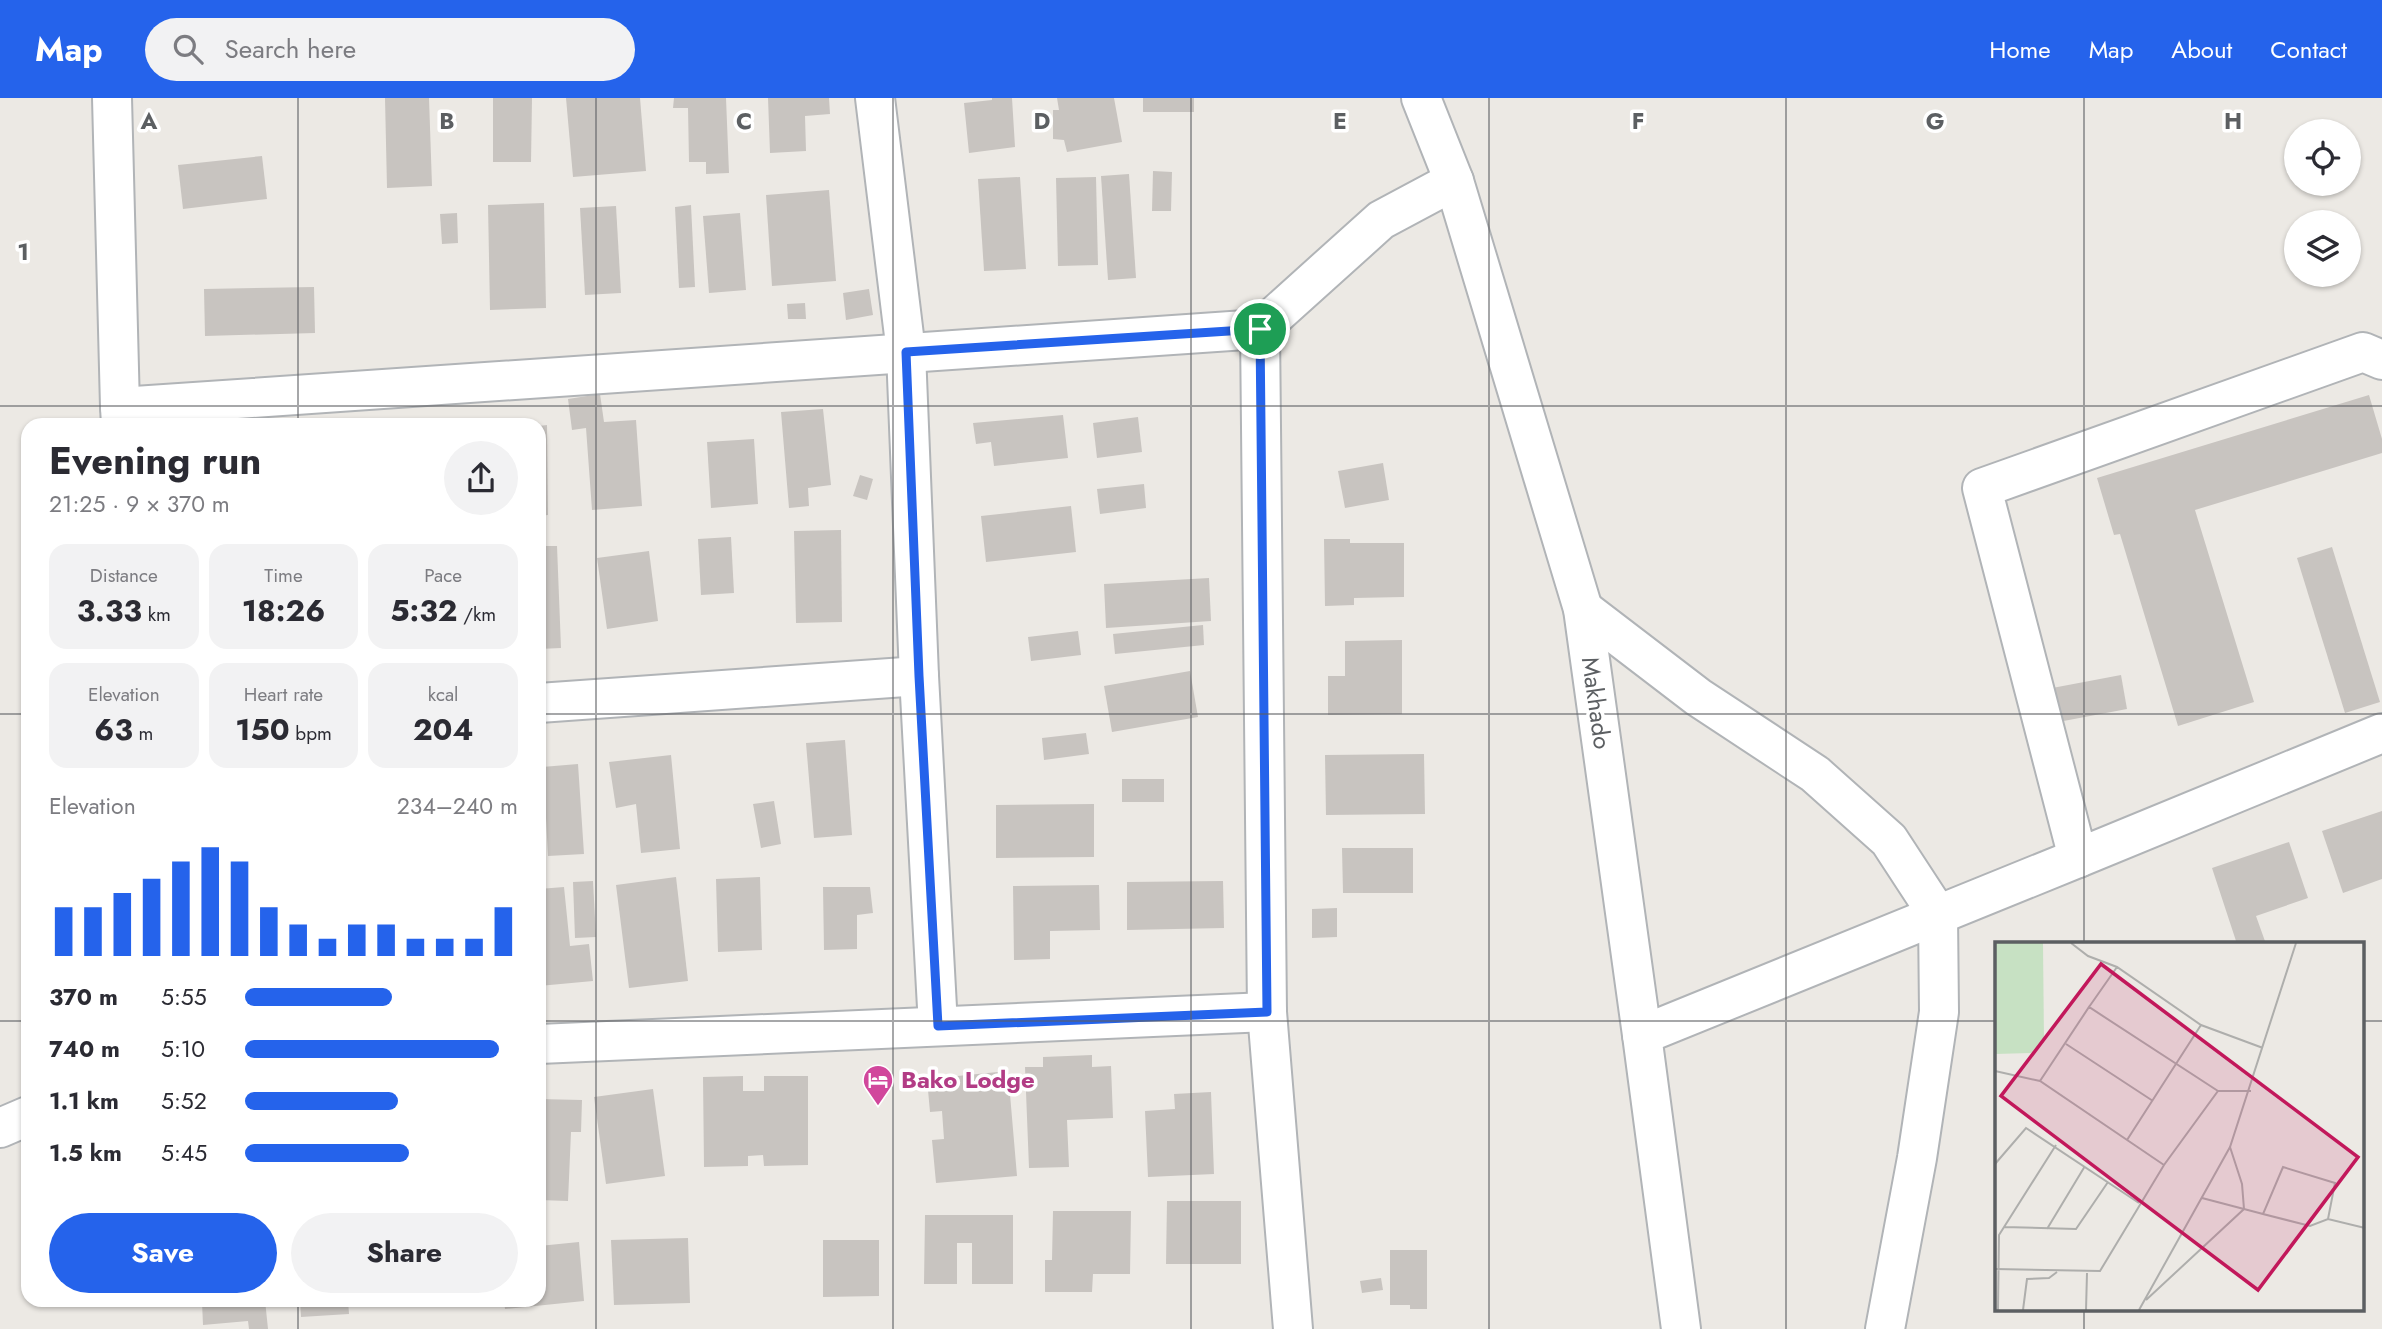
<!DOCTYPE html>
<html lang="en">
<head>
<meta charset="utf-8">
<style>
  body { margin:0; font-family:Jost,sans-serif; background:#f2f2f3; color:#2b2b33; height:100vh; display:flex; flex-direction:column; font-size:26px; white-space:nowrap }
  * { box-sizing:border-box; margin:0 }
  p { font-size:23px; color:#7c7c81 }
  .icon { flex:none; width:38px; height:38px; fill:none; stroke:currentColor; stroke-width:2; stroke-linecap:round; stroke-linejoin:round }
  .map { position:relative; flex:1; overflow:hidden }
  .panel { position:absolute; left:21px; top:320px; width:525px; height:889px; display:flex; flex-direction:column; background:#fff; border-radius:21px; box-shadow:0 2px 5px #0004 }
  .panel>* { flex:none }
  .tools { position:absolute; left:2284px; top:21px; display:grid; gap:14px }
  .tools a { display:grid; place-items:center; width:77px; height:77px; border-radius:50%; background:#fff; box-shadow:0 2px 5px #0004; font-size:35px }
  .pin { position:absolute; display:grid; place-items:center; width:60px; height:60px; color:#fff; margin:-30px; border:4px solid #fff; border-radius:50%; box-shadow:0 2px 7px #0007 }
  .round { display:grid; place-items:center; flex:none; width:74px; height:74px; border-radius:37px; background:#f2f2f3 }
  .head { display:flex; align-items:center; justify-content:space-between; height:119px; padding:0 28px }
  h1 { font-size:38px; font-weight:700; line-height:52px }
  .figures { display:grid; grid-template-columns:repeat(3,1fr); gap:10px; height:119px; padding:7px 28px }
  .figures div { display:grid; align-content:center; border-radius:18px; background:#f2f2f3; text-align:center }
  .figures b { font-size:30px; font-weight:700 }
  .figures small { font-size:19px; font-weight:400 }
  .figures p { font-size:19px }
  .chart { height:196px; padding:14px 28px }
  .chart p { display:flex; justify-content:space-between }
  .chart svg { width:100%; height:126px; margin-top:7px; stroke:#2563eb; stroke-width:6 }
  .action { display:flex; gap:14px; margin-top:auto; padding:14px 28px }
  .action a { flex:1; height:80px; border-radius:42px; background:#2563eb; color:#fff; font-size:28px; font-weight:700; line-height:80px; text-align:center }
  .action a+a { background:#f2f2f3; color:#2b2b33 }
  ul { padding:0 28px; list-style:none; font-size:23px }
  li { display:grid; grid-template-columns:112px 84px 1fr; align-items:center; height:52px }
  li i { height:18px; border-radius:9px; background:#2563eb }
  header { display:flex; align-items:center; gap:42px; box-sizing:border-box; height:98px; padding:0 35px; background:#2563eb; color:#fff }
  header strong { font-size:33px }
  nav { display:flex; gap:38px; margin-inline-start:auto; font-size:24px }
  .search { width:490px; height:63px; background:#f2f2f3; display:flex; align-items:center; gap:18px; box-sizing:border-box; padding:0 24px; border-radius:38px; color:#7c7c81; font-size:26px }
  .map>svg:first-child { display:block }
</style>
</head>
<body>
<header>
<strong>Map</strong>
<div class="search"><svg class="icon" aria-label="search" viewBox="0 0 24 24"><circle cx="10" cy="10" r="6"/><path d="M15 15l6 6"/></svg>Search here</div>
<nav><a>Home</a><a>Map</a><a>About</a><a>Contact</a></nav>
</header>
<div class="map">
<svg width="2382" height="1231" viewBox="0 0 2382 1231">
  <rect width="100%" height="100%" fill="#ece9e4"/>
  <g fill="#c8c4c0">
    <polygon points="385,0 429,0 432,88 387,90"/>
    <polygon points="493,0 532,0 531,64 493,64"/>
    <polygon points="566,0 640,0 646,73 573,79"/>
    <polygon points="674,0 726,0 729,75 706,76 706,64 689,64 688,10 673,10"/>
    <polygon points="768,0 829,0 830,16 805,18 806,53 770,55"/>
    <polygon points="992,0 1012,0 1015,49 969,55 964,5 992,2"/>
    <polygon points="1057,0 1114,0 1122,44 1067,54 1064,42 1053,41 1053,12 1059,12"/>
    <rect x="1143" y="0" width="51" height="14"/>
    <polygon points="262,58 267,101 183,111 178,67"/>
    <polygon points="1153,73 1172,74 1171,113 1152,113"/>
    <polygon points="1129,76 1136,180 1108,182 1101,78"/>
    <polygon points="1020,79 1026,171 984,173 978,81"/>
    <polygon points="1096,79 1098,167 1058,168 1056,80"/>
    <polygon points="829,92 836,183 772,188 766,97"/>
    <polygon points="544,105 546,210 490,212 488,107"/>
    <polygon points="691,107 695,189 679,190 675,109"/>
    <polygon points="616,108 621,195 585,197 580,110"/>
    <polygon points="457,115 458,145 442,146 440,116"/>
    <polygon points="740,115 746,192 709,195 703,118"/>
    <polygon points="314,189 315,235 205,238 204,191"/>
    <polygon points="869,191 873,217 846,222 843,195"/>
    <polygon points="805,205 806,221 788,221 787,206"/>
    <polygon points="600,296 604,324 636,322 642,408 592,412 586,330 572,332 568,301"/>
    <polygon points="2369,297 2382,341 2382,355 2195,412 2254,604 2178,628 2120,436 2114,437 2097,380"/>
    <polygon points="823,311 831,387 808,390 809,408 789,410 781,314"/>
    <polygon points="1063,317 1068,360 994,368 991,344 976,346 973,325"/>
    <polygon points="1138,319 1142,354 1097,360 1093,325"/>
    <polygon points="547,327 548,417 539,418 539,328"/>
    <polygon points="754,341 758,406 711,410 707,344"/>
    <polygon points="1383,365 1389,402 1345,410 1338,373"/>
    <polygon points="860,377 873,381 867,402 853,398"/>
    <polygon points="1144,386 1146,410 1100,416 1097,391"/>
    <polygon points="1071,408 1076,454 986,464 981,418"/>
    <polygon points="841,432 842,524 796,525 794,433"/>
    <polygon points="731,439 734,495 701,497 698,441"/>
    <polygon points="1324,441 1350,441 1350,445 1404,445 1404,499 1354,500 1354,507 1325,508"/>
    <polygon points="539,448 557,448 561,550 539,551"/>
    <polygon points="2332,449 2380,604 2345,615 2297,460"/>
    <polygon points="649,453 658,523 607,531 597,460"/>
    <polygon points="1209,480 1211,523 1106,530 1104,486"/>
    <polygon points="1203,527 1204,547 1115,556 1113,536"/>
    <polygon points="1078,533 1081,557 1031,563 1028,539"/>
    <polygon points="1402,542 1402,616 1328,617 1328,578 1345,578 1345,543"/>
    <polygon points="1190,573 1198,619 1112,634 1104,588"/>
    <polygon points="2121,577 2127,611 2053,625 2047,591"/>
    <polygon points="1086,635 1089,656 1044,662 1042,640"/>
    <polygon points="845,642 852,737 814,740 806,645"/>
    <polygon points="1424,656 1425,716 1326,717 1325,657"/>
    <polygon points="671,657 680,751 641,755 636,706 616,710 609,664"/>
    <polygon points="578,666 584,756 548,758 546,720 539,721 539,672 542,672 542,669"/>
    <rect x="1122" y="681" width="42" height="23"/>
    <polygon points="774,703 781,746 761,750 753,706"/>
    <polygon points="1094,706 1094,759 996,760 996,707"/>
    <polygon points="2382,713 2382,781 2343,795 2322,733"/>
    <polygon points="2289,744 2308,800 2256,818 2266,846 2237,846 2212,770"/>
    <polygon points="1342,750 1413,750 1413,795 1343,795"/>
    <polygon points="676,779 688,883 629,890 616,787"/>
    <polygon points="760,779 762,852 718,854 716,781"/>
    <polygon points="593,783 596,839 575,840 573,784"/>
    <polygon points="1223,783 1224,830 1127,832 1127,784"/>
    <polygon points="1099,787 1100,832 1050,833 1050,861 1014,862 1013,788"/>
    <polygon points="564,789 570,848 589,846 593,883 539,888 539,791"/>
    <polygon points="823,789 870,789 873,815 857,817 857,851 824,852"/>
    <polygon points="1337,810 1337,839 1312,840 1312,811"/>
    <polygon points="1092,957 1092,969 1111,968 1113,1020 1067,1022 1069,1069 1029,1070 1025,969 1043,969 1043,959"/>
    <polygon points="1008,973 1017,1078 936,1085 932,1042 944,1041 942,1013 930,1014 927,981"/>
    <polygon points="743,978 743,993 764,993 764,978 808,978 808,1067 764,1068 763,1057 748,1058 748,1068 704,1069 703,979"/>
    <polygon points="653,991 665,1078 606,1086 594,999"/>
    <polygon points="1211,994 1214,1076 1148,1079 1145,1013 1175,1011 1174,996"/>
    <polygon points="539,1001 582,1002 581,1034 571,1034 568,1103 539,1102"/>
    <polygon points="1167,1103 1241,1103 1241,1166 1166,1166"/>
    <polygon points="1053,1113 1131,1113 1130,1176 1093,1176 1092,1194 1045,1194 1045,1162 1052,1162"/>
    <polygon points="925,1117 1013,1117 1013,1186 972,1186 972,1145 957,1145 957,1186 924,1186"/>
    <polygon points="688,1140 690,1205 614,1207 611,1142"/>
    <polygon points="823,1142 879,1142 879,1198 823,1199"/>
    <polygon points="579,1144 584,1203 505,1211 504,1202 539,1202 539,1148"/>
    <polygon points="1390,1152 1427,1152 1427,1211 1410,1211 1410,1207 1390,1207"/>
    <polygon points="1381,1180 1383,1192 1362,1195 1360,1183"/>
    <polygon points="188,1202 265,1202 268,1231 249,1231 248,1223 203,1227 202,1204 188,1205"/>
    <polygon points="300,1202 348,1202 349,1216 301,1219"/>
  </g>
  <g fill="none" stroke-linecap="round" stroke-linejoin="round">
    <g stroke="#b1b4b7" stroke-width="42">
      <g id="minor">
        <polyline points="112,0 120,309"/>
        <polyline points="875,0 906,254 919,578 938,928"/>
        <polyline points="1421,0 1454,83 1583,511 1642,937 1681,1231"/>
        <polyline points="2382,262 2363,254 1982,390 2078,760 2382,635"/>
        <polyline points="121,327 120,309 1260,231"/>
        <polyline points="1583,511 1698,599 1815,676 1889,742 1938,817 1939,914 1917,1060 1885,1231"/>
        <polyline points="539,605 919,578"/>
        <polyline points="1642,937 2078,760"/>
        <polyline points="539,946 1267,914"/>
        <polyline points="0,1030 28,1018"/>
        <polyline points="1293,1231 1267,914 1260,231 1381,122 1454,83"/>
      </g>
    </g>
    <use href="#minor" stroke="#fff" stroke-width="38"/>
  </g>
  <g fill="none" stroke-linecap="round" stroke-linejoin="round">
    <g stroke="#fff" stroke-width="14">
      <polygon id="route" points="1260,231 1267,914 938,928 919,578 906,254"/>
    </g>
    <use href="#route" stroke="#2563eb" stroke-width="9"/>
  </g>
  <path fill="none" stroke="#5c5f62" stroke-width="2" stroke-opacity="0.55" d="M298 0V327M596 0V1231M893 0V1231M1191 0V1231M1489 0V1231M1786 0V1231M2084 0V846M0 308H2382M0 616H28M539 616H2382M0 923H28M539 923H1997M2363 923H2382M298 1202V1231M2084 1212V1231"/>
  <defs>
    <g id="hotel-pin" transform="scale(1.575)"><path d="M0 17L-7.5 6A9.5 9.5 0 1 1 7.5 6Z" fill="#d1479c" stroke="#fff"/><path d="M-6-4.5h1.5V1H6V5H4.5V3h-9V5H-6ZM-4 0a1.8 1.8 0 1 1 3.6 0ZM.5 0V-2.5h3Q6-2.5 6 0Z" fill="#fff"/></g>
  </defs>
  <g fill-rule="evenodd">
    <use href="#hotel-pin" x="878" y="982"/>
  </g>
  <g text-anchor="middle" stroke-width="7" stroke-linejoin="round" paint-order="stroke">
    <g font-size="24" fill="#5c5f62" stroke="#fff">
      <text transform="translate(1596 605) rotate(82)" y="8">Makhado</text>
    </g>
    <g font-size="24" font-weight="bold" fill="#b23c85" stroke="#fff" text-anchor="start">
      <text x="901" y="990">Bako Lodge</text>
    </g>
  </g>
  <g transform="translate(1995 844)">
    <rect width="369" height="369" fill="#ece9e4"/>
    <path d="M0 1H48L49 100 36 111 0 112Z" fill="#c7e1c3"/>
    <path fill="none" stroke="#aeaeac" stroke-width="2" d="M76 1 93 14 122 25 206 83 268 106M94 65 122 25M71 102 158 159M0 129 45 139 169 223M45 139 94 65 223 149M132 198 206 83M0 222 31 186 144 261M207 256 268 272M333 277 340 241 288 225 268 272 315 284 333 277 370 286M9 285 81 287 113 240M52 287 90 224M0 327 105 329 169 223 223 149H256M151 358 249 267 247 242 235 205M3 368 4 293 61 203M28 368 32 337 54 336 62 330M91 368 92 331M144 368 235 205 301 1"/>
    <path fill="#c2185b" fill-opacity="0.15" stroke="#c2185b" stroke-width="3.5" d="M106 22 363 215 263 348 6 154Z"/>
    <rect width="369" height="369" fill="none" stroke="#5c5f62" stroke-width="3.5"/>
  </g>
  <g font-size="23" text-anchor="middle" font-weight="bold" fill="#5c5f62" stroke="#fff" stroke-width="7" stroke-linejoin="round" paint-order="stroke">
    <text x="149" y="31">A</text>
    <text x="447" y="31">B</text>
    <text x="744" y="31">C</text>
    <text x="1042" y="31">D</text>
    <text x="1340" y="31">E</text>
    <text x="1638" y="31">F</text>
    <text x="1935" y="31">G</text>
    <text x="2233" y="31">H</text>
    <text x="23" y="162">1</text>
  </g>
</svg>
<div class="tools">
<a><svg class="icon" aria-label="locate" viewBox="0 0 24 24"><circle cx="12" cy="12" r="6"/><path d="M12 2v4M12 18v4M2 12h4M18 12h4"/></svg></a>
<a><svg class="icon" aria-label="layers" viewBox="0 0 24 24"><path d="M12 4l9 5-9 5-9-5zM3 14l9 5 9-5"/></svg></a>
</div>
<div class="pin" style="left:1260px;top:231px;background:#1e9e55"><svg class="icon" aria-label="arrive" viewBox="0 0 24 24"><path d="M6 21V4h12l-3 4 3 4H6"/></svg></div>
<section class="panel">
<div class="head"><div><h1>Evening run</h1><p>21:25 · 9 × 370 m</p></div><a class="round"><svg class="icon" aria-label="share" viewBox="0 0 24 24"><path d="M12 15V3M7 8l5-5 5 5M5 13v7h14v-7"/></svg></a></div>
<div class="figures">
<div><p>Distance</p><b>3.33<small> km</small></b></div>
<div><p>Time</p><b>18:26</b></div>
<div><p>Pace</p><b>5:32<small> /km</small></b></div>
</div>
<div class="figures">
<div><p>Elevation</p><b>63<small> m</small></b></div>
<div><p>Heart rate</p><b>150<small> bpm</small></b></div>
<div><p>kcal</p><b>204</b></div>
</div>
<div class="chart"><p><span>Elevation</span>234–240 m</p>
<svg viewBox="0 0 160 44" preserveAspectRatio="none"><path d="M5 44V27M15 44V27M25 44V22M35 44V17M45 44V11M55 44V6M65 44V11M75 44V27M85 44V33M95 44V38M105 44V33M115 44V33M125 44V38M135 44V38M145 44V38M155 44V27"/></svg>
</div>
<ul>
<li><b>370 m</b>5:55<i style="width:54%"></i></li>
<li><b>740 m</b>5:10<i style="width:93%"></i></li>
<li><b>1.1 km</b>5:52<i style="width:56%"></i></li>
<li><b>1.5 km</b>5:45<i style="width:60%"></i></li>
</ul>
<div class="action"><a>Save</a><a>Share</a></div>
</section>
</div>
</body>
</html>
